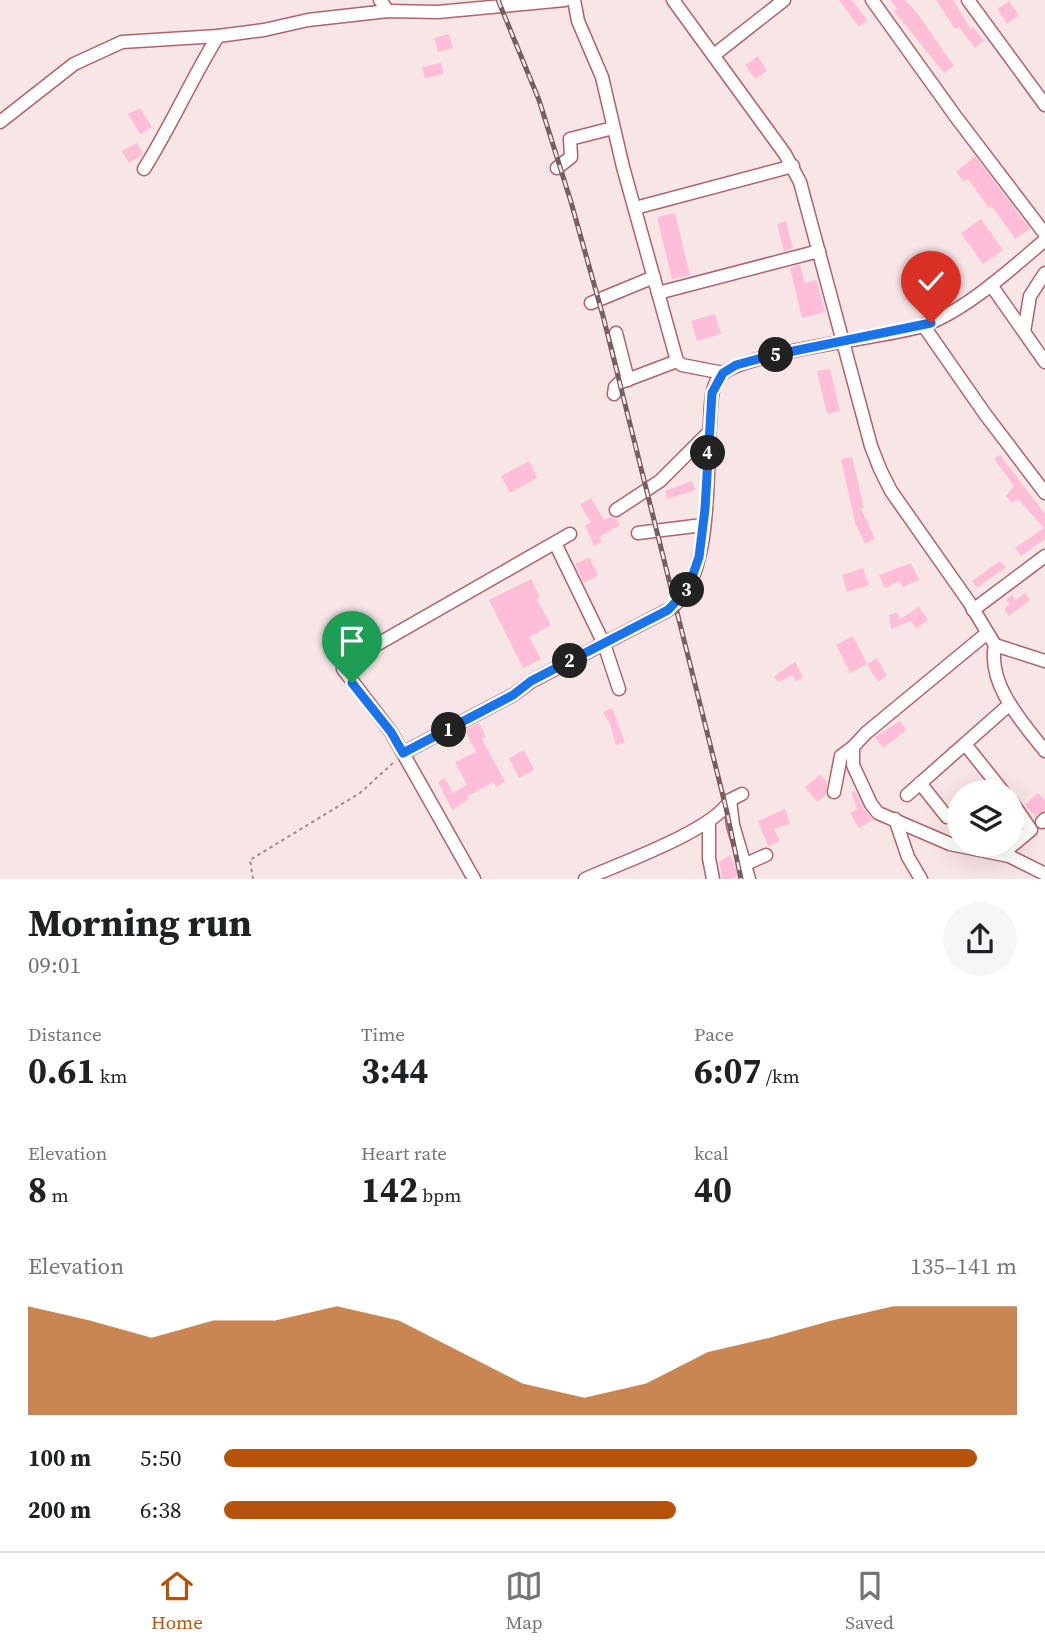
<!DOCTYPE html>
<html lang="en">
<head>
<meta charset="utf-8">
<style>
  body { margin:0; font-family:"Source Serif 4",serif; background:#f6f6f6; color:#202124; height:100vh; display:flex; flex-direction:column; font-size:26px; white-space:nowrap }
  * { box-sizing:border-box; margin:0 }
  p { font-size:23px; color:#757577 }
  .icon { flex:none; width:38px; height:38px; fill:none; stroke:currentColor; stroke-width:2; stroke-linecap:round; stroke-linejoin:round }
  .map { position:relative; height:879px; overflow:hidden }
  .sheet { display:flex; flex-direction:column; background:#fff; flex:1 }
  .sheet>* { flex:none }
  .buttons { position:absolute; left:947px; top:780px; display:grid; gap:14px }
  .buttons a { display:grid; place-items:center; width:77px; height:77px; border-radius:50%; background:#fff; box-shadow:0 7px 28px #0002; font-size:35px }
  .pin { position:absolute; display:grid; place-items:center; width:60px; height:60px; color:#fff; margin:-72px -30px; border-radius:50% 50% 50% 0; rotate:-45deg; box-shadow:0 0 7px #0007 }
  .pin .icon { rotate:45deg }
  .km { position:absolute; width:35px; height:35px; margin:-18px; border-radius:50%; background:#222; color:#fff; font-size:19px; line-height:35px; text-align:center }
  .round { display:grid; place-items:center; flex:none; width:74px; height:74px; border-radius:37px; background:#f6f6f6 }
  .overview { display:flex; align-items:center; justify-content:space-between; height:119px; padding:0 28px }
  h1 { font-size:38px; font-weight:700; line-height:52px }
  .metrics { display:grid; grid-template-columns:repeat(3,1fr); gap:10px; height:119px; padding:7px 28px }
  .metrics div { display:grid; align-content:center }
  .metrics b { font-size:35px; font-weight:700 }
  .metrics small { font-size:19px; font-weight:400 }
  .metrics p { font-size:19px }
  .chart { height:196px; padding:14px 28px }
  .chart p { display:flex; justify-content:space-between }
  .chart svg { width:100%; height:126px; margin-top:7px; fill:#b45309; opacity:.7 }
  ul { padding:0 28px; list-style:none; font-size:23px }
  li { display:grid; grid-template-columns:112px 84px 1fr; align-items:center; height:52px }
  li i { height:18px; border-radius:9px; background:#b45309 }
  .tabs { display:flex; justify-content:space-around; align-items:center; height:98px; border-top:2px solid #e0e0e0; background:#fff; font-size:19px; color:#757577 }
  .tabs a { display:grid; justify-items:center; gap:4px }
  .tabs .current { color:#b45309 }
  .map>svg:first-child { display:block }
</style>
</head>
<body>
<div class="map">
<svg width="1045" height="879" viewBox="0 0 1045 879">
  <rect width="100%" height="100%" fill="#f8e5e6"/>
  <g fill="#ffbed7">
    <polygon points="839,0 852,0 867,20 859,27"/>
    <polygon points="890,0 905,0 917,13 954,66 944,73 894,11 897,8"/>
    <polygon points="936,0 953,0 971,29 973,27 984,41 975,48 959,27 955,29"/>
    <polygon points="1009,1 1019,15 1007,24 997,9"/>
    <polygon points="449,34 453,48 438,52 434,38"/>
    <polygon points="758,56 767,71 755,79 745,65"/>
    <polygon points="441,63 444,74 425,78 422,67"/>
    <polygon points="140,108 152,127 140,134 128,114"/>
    <polygon points="137,143 143,154 129,163 122,151"/>
    <polygon points="975,156 1030,229 1015,239 992,206 989,208 968,179 964,182 956,172"/>
    <polygon points="675,213 690,275 672,279 657,217"/>
    <polygon points="981,219 1003,250 983,264 961,233"/>
    <polygon points="786,221 793,248 784,251 777,224"/>
    <polygon points="800,265 805,283 816,280 825,312 802,318 790,268"/>
    <polygon points="715,314 721,334 697,341 691,321"/>
    <polygon points="830,369 840,411 827,414 817,371"/>
    <polygon points="1000,455 1045,514 1045,539 1021,556 1015,548 1044,528 1018,499 1012,503 1006,496 1014,486 994,459"/>
    <polygon points="852,457 864,508 861,508 875,539 865,544 855,523 841,459"/>
    <polygon points="529,461 537,478 510,493 501,476"/>
    <polygon points="692,481 695,490 667,499 665,491"/>
    <polygon points="591,498 604,520 611,517 616,519 620,525 599,537 602,542 594,546 585,526 591,522 580,505"/>
    <polygon points="589,557 598,575 584,583 575,564"/>
    <polygon points="1000,561 1006,567 977,588 972,581"/>
    <polygon points="911,563 919,580 903,587 900,581 885,588 879,575"/>
    <polygon points="863,568 869,585 847,592 842,575"/>
    <polygon points="531,579 540,598 537,600 551,625 529,637 541,659 523,668 489,600"/>
    <polygon points="1025,593 1030,600 1009,616 1004,609 1010,604 1006,600 1012,595 1016,600"/>
    <polygon points="919,607 928,620 916,628 911,621 891,629 889,615 897,612 900,619"/>
    <polygon points="853,636 867,664 850,673 836,645"/>
    <polygon points="877,658 887,676 878,682 867,664"/>
    <polygon points="795,662 803,677 796,681 792,675 778,682 774,676"/>
    <polygon points="612,708 625,743 616,745 610,724 603,712"/>
    <polygon points="900,721 906,730 883,748 875,737"/>
    <polygon points="479,723 486,737 482,739 505,782 496,787 493,782 485,787 467,796 469,799 452,810 438,782 445,778 453,793 467,785 455,762 476,752 465,730"/>
    <polygon points="524,750 534,770 519,778 509,758"/>
    <polygon points="820,775 827,782 826,795 817,802 805,787"/>
    <polygon points="855,791 864,809 873,820 859,828 850,813 857,809 851,792"/>
    <polygon points="1038,793 1045,800 1045,810 1035,816 1025,805"/>
    <polygon points="785,809 790,824 774,829 780,841 768,846 758,821"/>
    <polygon points="730,855 739,875 731,879 722,879 719,862"/>
  </g>
  <g fill="none" stroke-linecap="round" stroke-linejoin="round">
    <g stroke="#b1626b" stroke-width="15">
      <g id="minor">
        <polyline points="380,0 388,11"/>
        <polyline points="574,0 578,21 602,77 623,167 677,361 682,365 723,373"/>
        <polyline points="673,0 785,154 800,182 871,446 880,469 891,491 969,602 995,645 1045,661"/>
        <polyline points="872,0 956,117 1045,234"/>
        <polyline points="968,0 1045,105"/>
        <polyline points="714,55 784,0"/>
        <polyline points="0,122 74,64 122,42 218,36 264,30 308,20 388,11 438,12 565,0"/>
        <polyline points="557,168 571,157 570,139 613,128"/>
        <path d="M144 169C171 126 191 80 218 36"/>
        <polyline points="635,208 793,166"/>
        <polyline points="991,285 1045,362"/>
        <polyline points="658,293 819,251"/>
        <polyline points="591,303 654,277"/>
        <polyline points="923,325 985,414 1045,493"/>
        <polyline points="1024,332 1030,296 1045,273"/>
        <polyline points="616,333 628,380"/>
        <polyline points="614,394 615,387 619,383 677,361"/>
        <polyline points="616,510 660,481 709,432"/>
        <polyline points="638,533 703,525"/>
        <polyline points="555,543 604,644 619,689"/>
        <polyline points="973,610 1045,556"/>
        <polyline points="986,634 866,733 853,747 853,765 871,804 878,813 950,844 1009,856 1045,874"/>
        <path d="M995 645C987 684 1022 722 1045 751"/>
        <polyline points="965,744 1004,793"/>
        <path d="M403 753 513 695 532 681 668 610C714 582 706 472 710 423 711 408 710 390 719 377 738 353 881 338 919 327 962 314 1011 269 1045 240"/>
        <polyline points="920,783 947,817"/>
        <polyline points="834,792 841,756 853,747"/>
        <polyline points="742,794 730,800 733,825 749,879"/>
        <polyline points="907,795 1010,704"/>
        <polyline points="895,819 908,857 921,879"/>
        <polyline points="709,821 709,858 713,879"/>
        <polyline points="1042,822 1045,819"/>
        <polyline points="1002,854 1031,830 1012,802"/>
        <polyline points="746,864 766,855"/>
        <polyline points="474,879 391,732 343,669 343,664 570,534"/>
        <path d="M585 879C618 864 715 830 730 800"/>
      </g>
    </g>
    <polyline stroke="#a38b8d" stroke-width="2" stroke-dasharray="3.5 3.5" stroke-linecap="butt" points="253,879 250,860 360,793 394,762"/>
    <use href="#minor" stroke="#fff" stroke-width="12"/>
    <g stroke="#795d60" stroke-width="5">
      <polyline id="rail" points="498,0 539,100 571,202 603,316 726,808 741,879"/>
    </g>
    <use href="#rail" stroke="#f8e5e6" stroke-width="2.5" stroke-dasharray="8" stroke-linecap="butt"/>
  </g>
  <g fill="none" stroke-linecap="round" stroke-linejoin="round">
    <g stroke="#fff" stroke-width="14">
      <polyline id="route" points="352,683 391,732 403,753 513,695 531,681 668,610 688,589 699,557 705,509 712,393 723,373 736,365 769,356 931,323"/>
    </g>
    <use href="#route" stroke="#1a73e8" stroke-width="9"/>
  </g>
</svg>
<div class="buttons">
<a><svg class="icon" aria-label="layers" viewBox="0 0 24 24"><path d="M12 4l9 5-9 5-9-5zM3 14l9 5 9-5"/></svg></a>
</div>
<div class="pin" style="left:352px;top:683px;background:#1e9e55"><svg class="icon" aria-label="arrive" viewBox="0 0 24 24"><path d="M6 21V4h12l-3 4 3 4H6"/></svg></div>
<div class="pin" style="left:931px;top:323px;background:#d93025"><svg class="icon" aria-label="check" viewBox="0 0 24 24"><path d="M5 12l5 5 9-10"/></svg></div>
<b class="km" style="left:449px;top:730px">1</b>
<b class="km" style="left:570px;top:661px">2</b>
<b class="km" style="left:687px;top:590px">3</b>
<b class="km" style="left:708px;top:453px">4</b>
<b class="km" style="left:776px;top:355px">5</b>
</div>
<section class="sheet">
<div class="overview"><div><h1>Morning run</h1><p>09:01</p></div><a class="round"><svg class="icon" aria-label="share" viewBox="0 0 24 24"><path d="M12 15V3M7 8l5-5 5 5M5 13v7h14v-7"/></svg></a></div>
<div class="metrics">
<div><p>Distance</p><b>0.61<small> km</small></b></div>
<div><p>Time</p><b>3:44</b></div>
<div><p>Pace</p><b>6:07<small> /km</small></b></div>
</div>
<div class="metrics">
<div><p>Elevation</p><b>8<small> m</small></b></div>
<div><p>Heart rate</p><b>142<small> bpm</small></b></div>
<div><p>kcal</p><b>40</b></div>
</div>
<div class="chart"><p><span>Elevation</span>135–141 m</p>
<svg viewBox="0 0 160 44" preserveAspectRatio="none"><path d="M0 44V6L10 11L20 17L30 11L40 11L50 6L60 11L70 22L80 33L90 38L100 33L110 22L120 17L130 11L140 6L150 6L160 6V44z"/></svg>
</div>
<ul>
<li><b>100 m</b>5:50<i style="width:95%"></i></li>
<li><b>200 m</b>6:38<i style="width:57%"></i></li>
</ul>
</section>
<nav class="tabs">
<a class="current"><svg class="icon" aria-label="home" viewBox="0 0 24 24"><path d="M3 11l9-7 9 7M6 9v11h12V9"/></svg>Home</a>
<a><svg class="icon" aria-label="map" viewBox="0 0 24 24"><path d="M3 6l6-2 6 2 6-2v14l-6 2-6-2-6 2zM9 4v14M15 6v14"/></svg>Map</a>
<a><svg class="icon" aria-label="saved" viewBox="0 0 24 24"><path d="M7 4h10v16l-5-4-5 4z"/></svg>Saved</a>
</nav>
</body>
</html>
